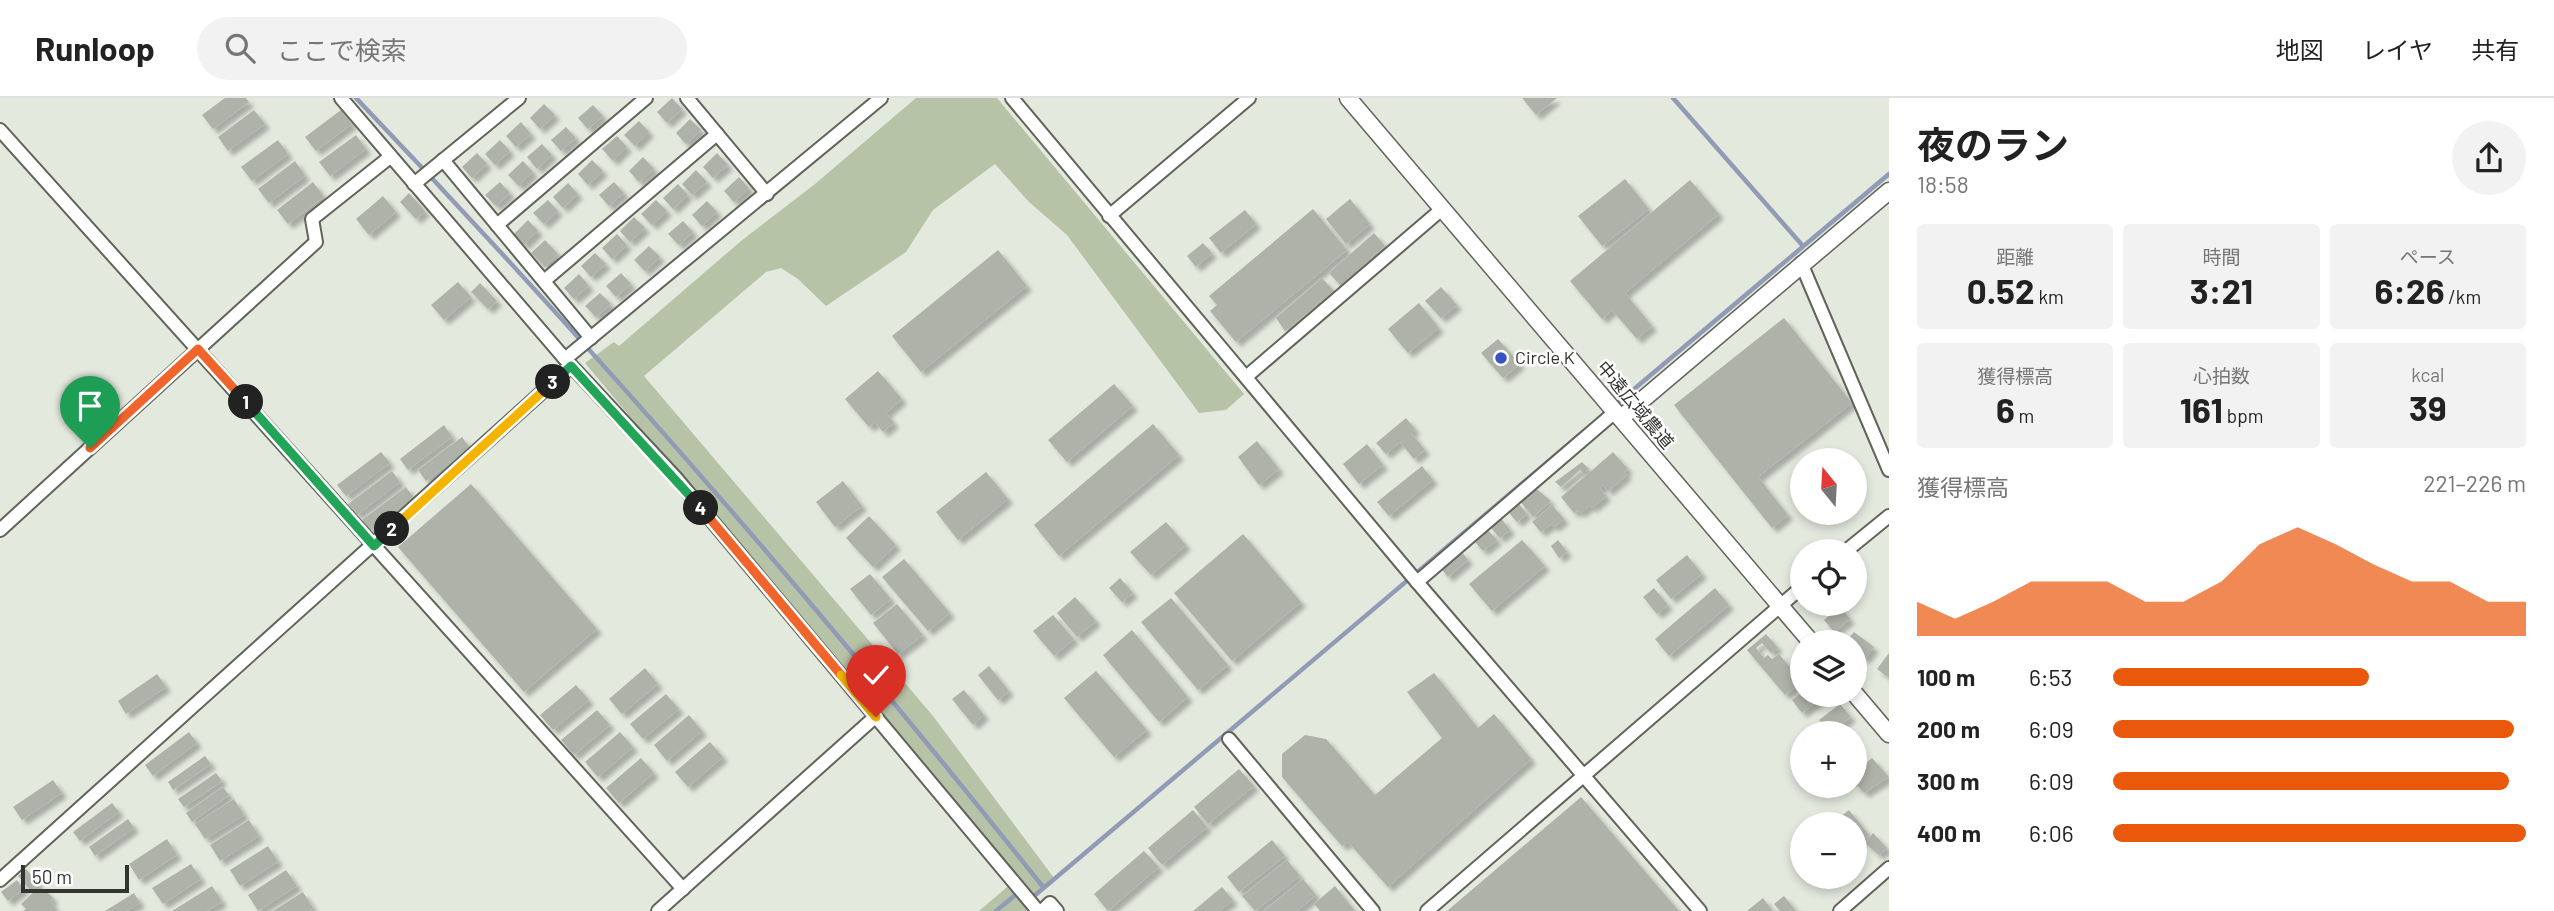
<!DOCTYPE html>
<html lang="ja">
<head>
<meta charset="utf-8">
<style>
  body { margin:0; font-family:Barlow,"Noto Sans JP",sans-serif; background:#f2f2f2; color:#222; height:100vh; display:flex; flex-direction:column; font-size:26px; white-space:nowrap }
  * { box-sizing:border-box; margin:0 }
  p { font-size:23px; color:#767676 }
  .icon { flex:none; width:38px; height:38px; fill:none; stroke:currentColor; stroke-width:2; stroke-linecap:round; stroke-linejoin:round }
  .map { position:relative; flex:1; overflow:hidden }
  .details { display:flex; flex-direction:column; background:#fff; width:665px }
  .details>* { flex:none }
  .needle { width:46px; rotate:342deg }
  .buttons { position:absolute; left:1790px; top:350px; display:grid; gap:14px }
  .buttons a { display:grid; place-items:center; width:77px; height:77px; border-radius:50%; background:#fff; box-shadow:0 4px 10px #0003; font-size:35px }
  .scale { position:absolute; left:21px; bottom:18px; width:108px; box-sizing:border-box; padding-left:7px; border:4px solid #32342f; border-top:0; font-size:19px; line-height:24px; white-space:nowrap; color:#32342f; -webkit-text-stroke:5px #fff; paint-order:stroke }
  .pin { position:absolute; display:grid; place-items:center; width:60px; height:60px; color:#fff; margin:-72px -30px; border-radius:50% 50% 50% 0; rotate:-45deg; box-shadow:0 0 7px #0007 }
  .pin .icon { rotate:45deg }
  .km { position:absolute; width:35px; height:35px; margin:-18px; border-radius:50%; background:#222; color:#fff; font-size:19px; line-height:35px; text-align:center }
  .round { display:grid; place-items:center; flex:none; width:74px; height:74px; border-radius:37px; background:#f2f2f2 }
  .head { display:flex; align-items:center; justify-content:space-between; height:119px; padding:0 28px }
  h1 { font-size:38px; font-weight:700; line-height:52px }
  .figures { display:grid; grid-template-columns:repeat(3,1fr); gap:10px; height:119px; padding:7px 28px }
  .figures div { display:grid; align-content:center; border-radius:7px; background:#f2f2f2; text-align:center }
  .figures b { font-size:35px; font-weight:700 }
  .figures small { font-size:19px; font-weight:400 }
  .figures p { font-size:19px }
  .chart { height:196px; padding:14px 28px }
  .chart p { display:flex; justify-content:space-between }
  .chart svg { width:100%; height:126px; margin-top:7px; fill:#ea580c; opacity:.7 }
  ul { padding:0 28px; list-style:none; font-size:23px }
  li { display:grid; grid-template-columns:112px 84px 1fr; align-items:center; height:52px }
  li i { height:18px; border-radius:9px; background:#ea580c }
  header { display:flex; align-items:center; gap:42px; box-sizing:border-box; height:98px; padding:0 35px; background:#fff; border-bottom:2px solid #e0e0e0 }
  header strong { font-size:33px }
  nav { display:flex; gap:38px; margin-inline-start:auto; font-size:24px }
  .search { width:490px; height:63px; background:#f2f2f2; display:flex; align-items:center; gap:18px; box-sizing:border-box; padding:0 24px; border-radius:38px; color:#767676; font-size:26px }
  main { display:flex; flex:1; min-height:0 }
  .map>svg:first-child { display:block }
</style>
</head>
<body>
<header>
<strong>Runloop</strong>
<div class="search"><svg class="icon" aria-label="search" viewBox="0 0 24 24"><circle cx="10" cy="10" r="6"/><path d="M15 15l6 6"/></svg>ここで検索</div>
<nav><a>地図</a><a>レイヤ</a><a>共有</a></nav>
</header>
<main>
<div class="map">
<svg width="1889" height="813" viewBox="0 0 1889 813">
  <defs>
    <filter id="shadow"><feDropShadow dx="5" dy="5" stdDeviation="2" flood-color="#0004"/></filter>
  </defs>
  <rect width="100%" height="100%" fill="#e4e9de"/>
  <g fill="#b7c3a7">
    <polygon points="916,0 997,0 1244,296 1226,312 1199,315 1067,137 1029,104 995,66 933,112 906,154 826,208 798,181 781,170 766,174 644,278 933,618 1054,780 1033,799 585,265 614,244 619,248 741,143 815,86"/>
    <polygon points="1013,784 1034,813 979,813"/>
  </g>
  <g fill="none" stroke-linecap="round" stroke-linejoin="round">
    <g stroke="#919bb5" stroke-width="4.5">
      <path d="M356 0C597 252 826 516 1043 789"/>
      <polyline points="1673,0 1803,148"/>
      <polyline points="1614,308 1889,76"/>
      <polyline points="1033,799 1583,334"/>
      <polyline points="996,813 1019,794"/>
    </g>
  </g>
  <g fill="#aeb2a8" filter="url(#shadow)">
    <polygon points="225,0 246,0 249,4 213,31 202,17"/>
    <polygon points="672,0 682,11 667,25 657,14"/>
    <polygon points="1522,0 1557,0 1536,17"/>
    <polygon points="544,6 555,17 540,31 530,20"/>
    <polygon points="593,7 603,18 588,31 578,20"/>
    <polygon points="254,12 265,26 228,53 218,39"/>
    <polygon points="341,12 352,26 316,53 305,39"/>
    <polygon points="690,21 701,32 686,46 676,35"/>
    <polygon points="639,23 649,34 635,48 624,37"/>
    <polygon points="521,24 531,36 516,49 506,38"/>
    <polygon points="566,29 576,40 561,53 551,42"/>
    <polygon points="356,37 366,51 330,78 319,64"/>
    <polygon points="617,38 627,49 613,63 602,51"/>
    <polygon points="278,42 288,56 252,83 241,69"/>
    <polygon points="500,42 510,53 495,67 485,56"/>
    <polygon points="542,46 552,57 537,71 527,59"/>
    <polygon points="477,55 487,66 472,80 462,69"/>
    <polygon points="717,55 728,67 713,80 703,69"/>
    <polygon points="643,59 654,71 639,84 629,73"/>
    <polygon points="592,62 603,73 588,87 578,76"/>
    <polygon points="295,63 305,78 269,105 258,91"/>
    <polygon points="523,63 533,74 519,88 508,77"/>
    <polygon points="696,72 707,84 692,97 682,86"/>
    <polygon points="739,79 749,90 734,104 724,93"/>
    <polygon points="1625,81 1649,111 1602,148 1578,118"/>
    <polygon points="1690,82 1719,116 1625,195 1652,228 1637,241 1612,212 1602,221 1570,183"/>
    <polygon points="313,84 324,99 288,126 277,112"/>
    <polygon points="500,84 510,95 496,108 485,97"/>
    <polygon points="614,84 624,95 609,108 599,97"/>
    <polygon points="568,85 578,96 563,110 553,99"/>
    <polygon points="678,86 688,97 673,111 663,100"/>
    <polygon points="409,95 425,113 416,121 400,104"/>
    <polygon points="383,98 396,114 369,137 356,121"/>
    <polygon points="1350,101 1370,126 1346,146 1326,121"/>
    <polygon points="548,102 558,113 544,126 533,115"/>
    <polygon points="656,102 667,113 652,127 641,116"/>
    <polygon points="707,103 717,114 702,128 692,117"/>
    <polygon points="1313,111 1347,152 1236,244 1210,213 1217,207 1209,198"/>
    <polygon points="1245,112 1256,126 1221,155 1209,140"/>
    <polygon points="634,119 645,130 630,144 620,133"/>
    <polygon points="528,122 538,133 524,147 514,136"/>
    <polygon points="683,123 693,134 679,147 668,136"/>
    <polygon points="1374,135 1385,148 1341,188 1329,175"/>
    <polygon points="617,136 627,147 612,161 602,150"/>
    <polygon points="545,142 558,156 545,169 531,155"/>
    <polygon points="1203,145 1212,155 1196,169 1187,158"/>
    <polygon points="649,148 660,159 645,173 634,162"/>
    <polygon points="998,152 1027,188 921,274 892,238"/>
    <polygon points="595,155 606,166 591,179 581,168"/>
    <polygon points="621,175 631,186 616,199 606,188"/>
    <polygon points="579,176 589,188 574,201 564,190"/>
    <polygon points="1322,180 1334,193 1285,233 1276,220"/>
    <polygon points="458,184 471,199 444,222 431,207"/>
    <polygon points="480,185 497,203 488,211 471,194"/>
    <polygon points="1441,189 1457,207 1441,220 1425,203"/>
    <polygon points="600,195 611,206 596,219 585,208"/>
    <polygon points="1419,205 1439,230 1408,255 1388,231"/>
    <polygon points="1784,220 1852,305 1758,379 1788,417 1772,430 1674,307"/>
    <polygon points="1498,241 1520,266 1503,280 1481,255"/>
    <polygon points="878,273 902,301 886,315 894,325 883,334 875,324 869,329 845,301"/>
    <polygon points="1114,286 1133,308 1067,364 1048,342"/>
    <polygon points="1406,320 1415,331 1411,335 1425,352 1414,361 1400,344 1386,356 1376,345"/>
    <polygon points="1153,326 1179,357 1059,458 1034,427"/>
    <polygon points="444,327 452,339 408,372 400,361"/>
    <polygon points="462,339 470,350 426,383 418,372"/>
    <polygon points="1257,343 1279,371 1259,387 1238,359"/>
    <polygon points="1367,346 1383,367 1359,386 1343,366"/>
    <polygon points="381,354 390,365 346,398 337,387"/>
    <polygon points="1613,354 1628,371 1624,374 1627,377 1608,393 1603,387 1600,390 1606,398 1592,410 1590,407 1580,415 1578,412 1574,415 1561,399"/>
    <polygon points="1582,364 1589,371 1584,376 1580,372 1561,389 1555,384"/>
    <polygon points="1422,368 1433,382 1389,418 1377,404"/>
    <polygon points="392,373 400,384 357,417 348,406"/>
    <polygon points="986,374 1008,401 958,442 936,414"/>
    <polygon points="843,383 862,408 835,429 816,404"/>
    <polygon points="471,386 597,531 524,594 398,449"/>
    <polygon points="406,389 414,400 370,433 362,422"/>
    <polygon points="1534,389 1551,403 1533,419 1519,402"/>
    <polygon points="1519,406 1527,416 1517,424 1509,415"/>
    <polygon points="1552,407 1564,421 1554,429 1551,426 1541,434 1532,424"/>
    <polygon points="869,418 896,447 873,469 846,440"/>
    <polygon points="1501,420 1510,432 1500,440 1490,429"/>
    <polygon points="1166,424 1186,447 1151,477 1130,454"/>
    <polygon points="1488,432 1497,442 1483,453 1474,443"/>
    <polygon points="1243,436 1301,504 1232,563 1174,495"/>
    <polygon points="1522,442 1545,468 1492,513 1469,486"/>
    <polygon points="1558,442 1567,454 1559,460 1551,448"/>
    <polygon points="1461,453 1468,462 1448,479 1440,469"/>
    <polygon points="1687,457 1702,476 1671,501 1656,482"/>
    <polygon points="904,461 950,515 928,533 882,479"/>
    <polygon points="870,476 891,501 871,517 850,491"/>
    <polygon points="1120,480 1133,495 1122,504 1109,490"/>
    <polygon points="1654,490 1668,507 1657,516 1643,499"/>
    <polygon points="1715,490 1729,507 1669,558 1655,541"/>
    <polygon points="1075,499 1096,523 1077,539 1057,515"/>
    <polygon points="1171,500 1228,567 1198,592 1141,524"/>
    <polygon points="897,506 923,537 898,556 873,525"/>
    <polygon points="1840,509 1850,521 1834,534 1824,522"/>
    <polygon points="1053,517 1074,541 1054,558 1033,533"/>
    <polygon points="1132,532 1188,599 1159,624 1103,557"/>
    <polygon points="1854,534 1874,549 1865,561 1855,554 1855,544 1845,544"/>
    <polygon points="1766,536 1778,550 1771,555 1762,545 1756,550 1764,560 1768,557 1772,561 1779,556 1802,584 1785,597 1747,552"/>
    <polygon points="1889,555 1889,580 1877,571"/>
    <polygon points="989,568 1009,593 998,602 978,577"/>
    <polygon points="645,570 658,586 622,616 609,601"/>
    <polygon points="1096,573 1147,632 1114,659 1064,600"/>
    <polygon points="1434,575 1478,630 1494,616 1531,661 1388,789 1348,744 1342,748 1282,679 1282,656 1305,637 1326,641 1375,697 1442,640 1407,594"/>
    <polygon points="157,576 166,589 126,616 118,603"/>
    <polygon points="576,587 589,602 553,632 540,617"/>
    <polygon points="964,592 984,617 973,627 952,601"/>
    <polygon points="1802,594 1802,597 1826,597 1802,615 1792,602"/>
    <polygon points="666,596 679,611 643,641 630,626"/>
    <polygon points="1840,606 1851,619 1829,635 1819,622"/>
    <polygon points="597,612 610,627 574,657 561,642"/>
    <polygon points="689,617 702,633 667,663 654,647"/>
    <polygon points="189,634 197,645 153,678 145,667"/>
    <polygon points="620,634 633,649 598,679 585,664"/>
    <polygon points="710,644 723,659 688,689 675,674"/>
    <polygon points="205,658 211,666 173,692 168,684"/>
    <polygon points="641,660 654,675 619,705 606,690"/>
    <polygon points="1872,660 1889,679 1864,695 1858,688 1855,690 1855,674"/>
    <polygon points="1239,671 1254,688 1208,726 1194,709"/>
    <polygon points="216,675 222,683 184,709 178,701"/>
    <polygon points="53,682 62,695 22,722 13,709"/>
    <polygon points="223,689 229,697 192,724 186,715"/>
    <polygon points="1581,699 1679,813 1447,813"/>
    <polygon points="234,701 244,717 205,741 195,726"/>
    <polygon points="112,705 119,714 80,743 73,734"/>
    <polygon points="1193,712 1207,729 1162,767 1148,750"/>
    <polygon points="1849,712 1869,737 1855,748 1855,726 1831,726"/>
    <polygon points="128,721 134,730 95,758 89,749"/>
    <polygon points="249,722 259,738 220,763 210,747"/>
    <polygon points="1873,735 1887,750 1879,757 1865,745"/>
    <polygon points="167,741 177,757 139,782 129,766"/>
    <polygon points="1272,742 1285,758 1239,794 1227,779"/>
    <polygon points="268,748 278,764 240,788 230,772"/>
    <polygon points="1144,753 1159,769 1108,813 1094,796"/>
    <polygon points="1287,762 1300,778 1255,813 1242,798"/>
    <polygon points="191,766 201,781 163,806 152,790"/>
    <polygon points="26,771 39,786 31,793 18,778"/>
    <polygon points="286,772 297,788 258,813 248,797"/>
    <polygon points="1303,781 1316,797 1297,813 1264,813"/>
    <polygon points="17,782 24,791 8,803 1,794"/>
    <polygon points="212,788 222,804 207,813 172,813"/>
    <polygon points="1335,788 1355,813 1320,813 1314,806"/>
    <polygon points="1222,789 1233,802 1219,813 1193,813"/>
    <polygon points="38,790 42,795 45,792 53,800 50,804 55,808 50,813 23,813 26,811 21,806"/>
    <polygon points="303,794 313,810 309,813 273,813"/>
    <polygon points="134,795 140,805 126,813 105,813"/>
    <polygon points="1784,798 1796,813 1780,813 1774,806"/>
    <polygon points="1763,800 1773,813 1747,813"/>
  </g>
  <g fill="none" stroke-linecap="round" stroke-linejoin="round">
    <g stroke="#60645a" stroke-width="16">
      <g id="minor">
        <polyline points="341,0 565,261 676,380 1038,813"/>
        <polyline points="687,0 767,96"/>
        <polyline points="1012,0 1417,484 1700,813"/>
        <polyline points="0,32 683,791"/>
        <polyline points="443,62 591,240"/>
        <polyline points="414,86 519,0"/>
        <polyline points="1109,118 1249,0"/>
        <polyline points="497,127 646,0"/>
        <polyline points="1801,165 1889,372"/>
        <polyline points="544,183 717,36"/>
        <polyline points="565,261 881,0"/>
        <polyline points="1246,279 1442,111"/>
        <polyline points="0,432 316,144 312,121 390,59"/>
        <polyline points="1846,453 1889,418"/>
        <polyline points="1417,484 1615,314"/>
        <polyline points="1229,641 1373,813"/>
        <polyline points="0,782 571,268"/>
        <polyline points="658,813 875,619"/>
        <polyline points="1042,813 1050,805 1057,813"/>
        <polyline points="1427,813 1802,489"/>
        <polyline points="1840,813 1889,770"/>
      </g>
    </g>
    <g stroke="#60645a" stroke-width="19">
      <g id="tertiary">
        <polyline points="1348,0 1811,544"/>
        <polyline points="1621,320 1889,93"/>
        <polyline points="1855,596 1889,636"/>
      </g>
    </g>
    <use href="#minor" stroke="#fff" stroke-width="12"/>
    <use href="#tertiary" stroke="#fff" stroke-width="16"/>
  </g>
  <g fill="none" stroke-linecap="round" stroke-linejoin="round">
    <g stroke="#fff" stroke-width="14">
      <polyline id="split-1" points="90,350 198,251 246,304"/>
    </g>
    <g stroke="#fff" stroke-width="14">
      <polyline id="split-2" points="246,304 374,448 392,431"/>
    </g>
    <g stroke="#fff" stroke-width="14">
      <polyline id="split-3" points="392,431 553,284"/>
    </g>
    <g stroke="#fff" stroke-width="14">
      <polyline id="split-4" points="553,284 571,268 701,410"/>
    </g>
    <g stroke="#fff" stroke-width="14">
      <polyline id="split-5" points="701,410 841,577"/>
    </g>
    <g stroke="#fff" stroke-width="14">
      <polyline id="split-6" points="841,577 876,619"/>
    </g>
    <use href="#split-1" stroke="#f0652b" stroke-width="9"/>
    <use href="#split-2" stroke="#22a559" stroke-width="9"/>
    <use href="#split-3" stroke="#f5b400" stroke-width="9"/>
    <use href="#split-4" stroke="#22a559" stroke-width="9"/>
    <use href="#split-5" stroke="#f0652b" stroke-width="9"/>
    <use href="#split-6" stroke="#f5b400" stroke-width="9"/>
  </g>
  <circle fill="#3652c4" stroke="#fff" stroke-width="2.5" cx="1501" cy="260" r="7"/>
  <g text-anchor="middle" stroke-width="5" stroke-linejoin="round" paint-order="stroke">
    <g font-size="18" fill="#32342f" stroke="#fff" text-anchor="start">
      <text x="1515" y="266">Circle K</text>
    </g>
    <g font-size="18" fill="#32342f" stroke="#fff">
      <text transform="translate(1635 307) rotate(50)" y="6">中遠広域農道</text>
    </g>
  </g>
</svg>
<div class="buttons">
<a><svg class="needle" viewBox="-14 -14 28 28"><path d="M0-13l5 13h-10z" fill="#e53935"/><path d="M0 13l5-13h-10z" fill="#767676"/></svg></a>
<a><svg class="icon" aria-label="locate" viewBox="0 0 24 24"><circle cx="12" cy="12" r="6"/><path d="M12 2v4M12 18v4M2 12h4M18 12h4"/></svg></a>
<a><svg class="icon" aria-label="layers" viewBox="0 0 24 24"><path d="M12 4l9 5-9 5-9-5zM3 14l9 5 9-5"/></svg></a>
<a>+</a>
<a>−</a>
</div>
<div class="scale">50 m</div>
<div class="pin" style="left:90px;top:350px;background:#1e9e55"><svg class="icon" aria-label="arrive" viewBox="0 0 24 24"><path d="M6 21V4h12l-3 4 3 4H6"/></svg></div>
<div class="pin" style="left:876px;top:619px;background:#d93025"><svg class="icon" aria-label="check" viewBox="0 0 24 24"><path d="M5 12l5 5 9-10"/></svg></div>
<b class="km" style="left:246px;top:304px">1</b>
<b class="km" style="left:392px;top:431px">2</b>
<b class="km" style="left:553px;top:284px">3</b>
<b class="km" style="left:701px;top:410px">4</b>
</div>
<section class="details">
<div class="head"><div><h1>夜のラン</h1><p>18:58</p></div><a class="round"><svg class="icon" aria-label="share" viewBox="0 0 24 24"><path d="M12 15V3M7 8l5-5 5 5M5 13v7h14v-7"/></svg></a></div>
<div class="figures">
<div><p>距離</p><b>0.52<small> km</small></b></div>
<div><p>時間</p><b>3:21</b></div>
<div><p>ペース</p><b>6:26<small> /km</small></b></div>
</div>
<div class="figures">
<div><p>獲得標高</p><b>6<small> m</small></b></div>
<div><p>心拍数</p><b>161<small> bpm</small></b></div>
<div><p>kcal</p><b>39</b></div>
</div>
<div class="chart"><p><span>獲得標高</span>221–226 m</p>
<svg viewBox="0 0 160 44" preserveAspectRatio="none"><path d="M0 44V32L10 38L20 32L30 25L40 25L50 25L60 32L70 32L80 25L90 12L100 6L110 12L120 19L130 25L140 25L150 32L160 32V44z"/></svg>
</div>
<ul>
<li><b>100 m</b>6:53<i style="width:62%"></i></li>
<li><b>200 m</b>6:09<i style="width:97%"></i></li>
<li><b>300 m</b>6:09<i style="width:96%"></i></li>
<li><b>400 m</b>6:06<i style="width:100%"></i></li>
</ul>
</section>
</main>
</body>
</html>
